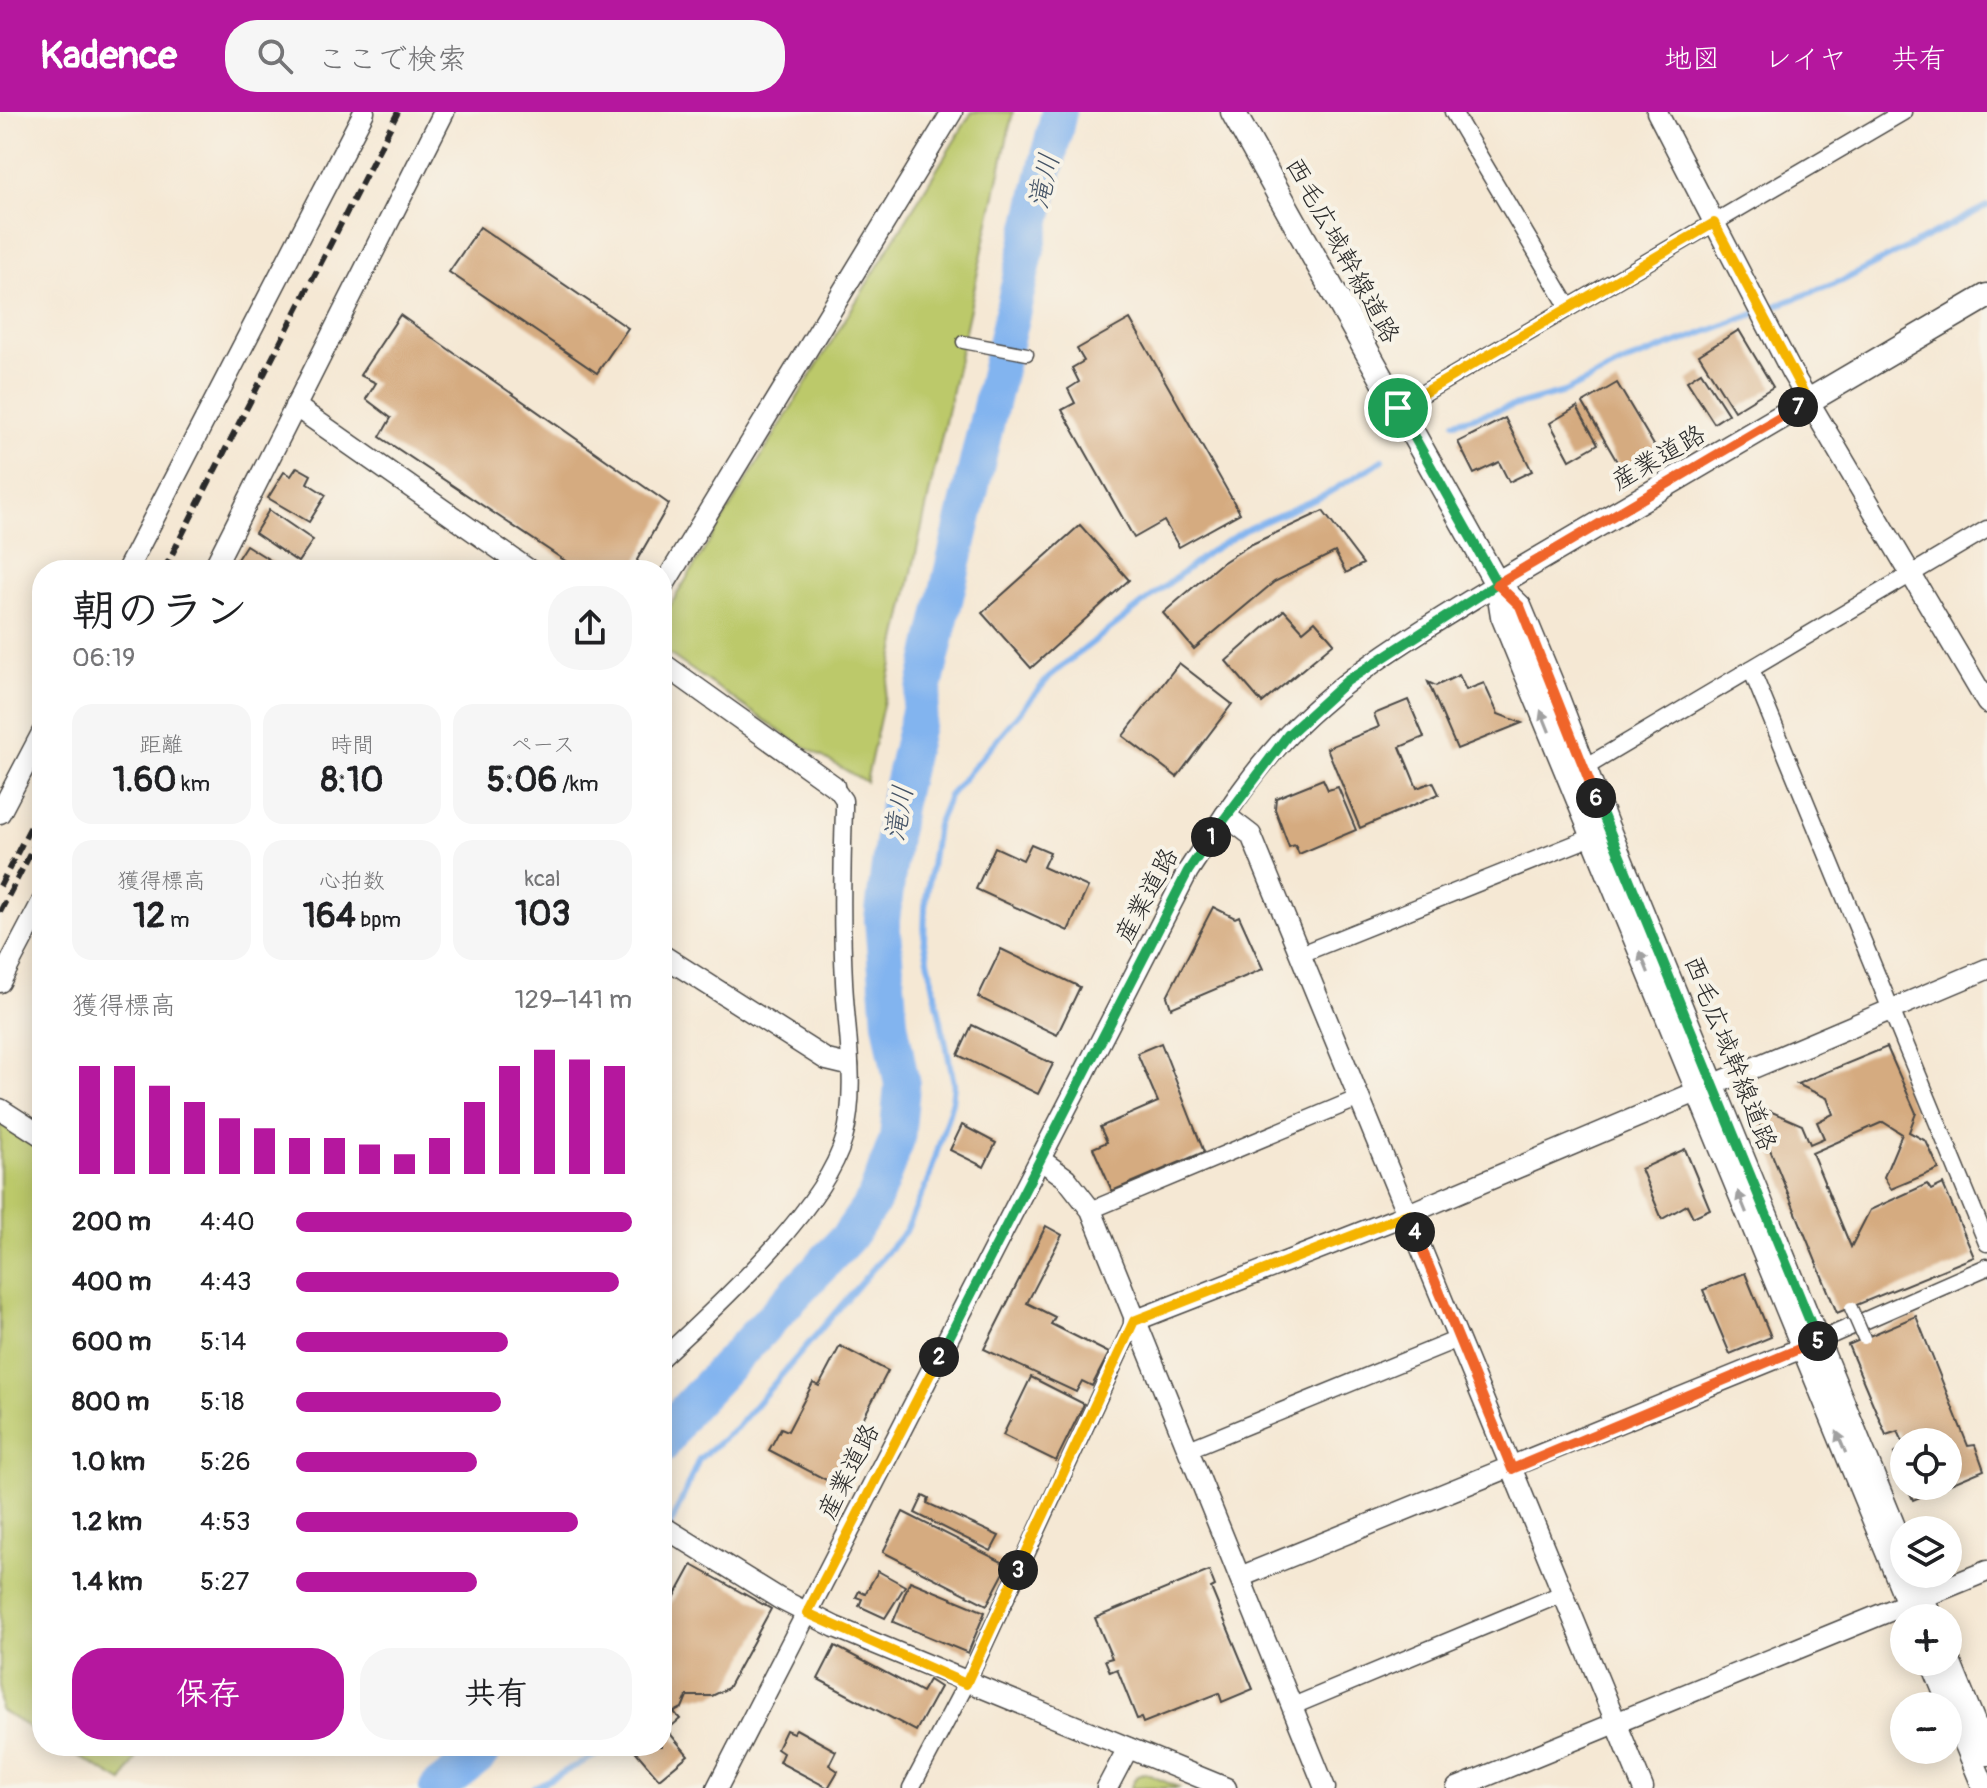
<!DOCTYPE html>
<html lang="ja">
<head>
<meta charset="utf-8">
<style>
  body { margin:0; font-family:Pangolin,"Klee One",sans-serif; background:#f6f6f6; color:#202124; height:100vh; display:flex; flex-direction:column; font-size:30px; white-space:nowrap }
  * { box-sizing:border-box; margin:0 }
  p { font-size:26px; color:#757577 }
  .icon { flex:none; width:44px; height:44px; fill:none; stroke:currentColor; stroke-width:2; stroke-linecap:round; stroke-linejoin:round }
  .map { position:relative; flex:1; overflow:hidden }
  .side { position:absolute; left:32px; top:448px; width:640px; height:1196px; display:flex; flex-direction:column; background:#fff; border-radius:32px; box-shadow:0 4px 20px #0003 }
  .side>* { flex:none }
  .fabs { position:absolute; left:1890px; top:1316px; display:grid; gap:16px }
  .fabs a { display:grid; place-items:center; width:72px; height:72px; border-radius:50%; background:#fff; box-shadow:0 4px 20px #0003; font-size:40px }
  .pin { position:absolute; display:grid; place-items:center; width:68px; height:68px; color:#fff; margin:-34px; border:4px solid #fff; border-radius:50%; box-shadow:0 2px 8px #0007 }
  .km { position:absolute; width:40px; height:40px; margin:-20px; border-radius:50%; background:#222; color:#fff; font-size:22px; line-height:40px; text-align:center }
  .round { display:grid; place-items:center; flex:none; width:84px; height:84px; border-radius:32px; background:#f6f6f6 }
  .overview { display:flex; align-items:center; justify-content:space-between; height:136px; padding:0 40px }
  h1 { font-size:44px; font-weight:700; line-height:60px }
  .figures { display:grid; grid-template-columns:repeat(3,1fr); gap:12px; height:136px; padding:8px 40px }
  .figures div { display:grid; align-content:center; border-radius:20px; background:#f6f6f6; text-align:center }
  .figures b { font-size:34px; font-weight:700 }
  .figures small { font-size:22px; font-weight:400 }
  .figures p { font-size:22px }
  .chart { height:224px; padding:16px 40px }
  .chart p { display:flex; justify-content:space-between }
  .chart svg { width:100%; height:144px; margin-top:8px; stroke:#b5179e; stroke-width:6 }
  .primary-button { display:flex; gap:16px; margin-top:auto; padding:16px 40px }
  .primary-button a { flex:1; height:92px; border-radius:32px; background:#b5179e; color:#fff; font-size:32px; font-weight:700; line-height:92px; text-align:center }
  .primary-button a+a { background:#f6f6f6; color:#202124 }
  ul { padding:0 40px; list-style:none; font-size:26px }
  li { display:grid; grid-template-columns:128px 96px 1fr; align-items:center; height:60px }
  li i { height:20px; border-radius:10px; background:#b5179e }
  header { display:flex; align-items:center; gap:48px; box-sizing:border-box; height:112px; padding:0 40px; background:#b5179e; color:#fff }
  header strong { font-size:38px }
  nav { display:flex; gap:44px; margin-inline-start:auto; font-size:28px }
  .search { width:560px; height:72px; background:#f6f6f6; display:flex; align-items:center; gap:20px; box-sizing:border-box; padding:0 28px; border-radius:32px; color:#757577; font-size:30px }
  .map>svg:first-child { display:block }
</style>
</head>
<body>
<header>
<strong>Kadence</strong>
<div class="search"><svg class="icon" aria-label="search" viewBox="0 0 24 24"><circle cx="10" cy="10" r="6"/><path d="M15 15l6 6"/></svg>ここで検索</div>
<nav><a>地図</a><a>レイヤ</a><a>共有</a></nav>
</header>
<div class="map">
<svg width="1987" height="1676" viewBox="0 0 1987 1676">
  <rect width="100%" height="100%" fill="#f7f3e8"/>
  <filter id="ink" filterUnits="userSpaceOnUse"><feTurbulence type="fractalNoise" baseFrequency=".0125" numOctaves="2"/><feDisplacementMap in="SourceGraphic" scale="16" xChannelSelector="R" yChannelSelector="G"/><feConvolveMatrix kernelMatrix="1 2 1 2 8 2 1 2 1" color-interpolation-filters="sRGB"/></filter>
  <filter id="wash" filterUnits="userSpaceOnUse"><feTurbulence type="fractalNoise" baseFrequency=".006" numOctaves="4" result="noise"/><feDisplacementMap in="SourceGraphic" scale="32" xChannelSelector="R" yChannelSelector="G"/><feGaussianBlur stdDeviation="1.8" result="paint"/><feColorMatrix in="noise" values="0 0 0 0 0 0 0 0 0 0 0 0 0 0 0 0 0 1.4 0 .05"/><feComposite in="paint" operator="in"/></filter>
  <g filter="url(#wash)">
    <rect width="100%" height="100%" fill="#f5e8d4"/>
    <g fill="#bcc96a" stroke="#747a4a" stroke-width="2">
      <polygon points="972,0 1013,0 866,670 790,626 662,537 662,507"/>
      <polygon points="0,1012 42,1038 42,1623 0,1598"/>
      <polygon points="61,1634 143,1634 123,1670"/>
      <polygon points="1145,1661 1180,1676 1130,1676 1136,1665"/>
    </g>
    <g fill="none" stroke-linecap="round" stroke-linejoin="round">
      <g stroke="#82b4ef" stroke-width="6">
        <polyline points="1455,310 1564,280 1626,250 1842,169 1987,94"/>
        <polyline points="662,1434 699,1347 736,1316 907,1117 929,1066 952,990 954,971 924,829 925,795 937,713 949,684 1051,563 1209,440 1249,416 1323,384 1383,348"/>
        <polyline points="533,1676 614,1634"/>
      </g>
      <g stroke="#82b4ef" stroke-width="36">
        <polyline points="662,1333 683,1301 848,1125 874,1088 897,1027 902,973 890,910 882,807 897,694 1059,0"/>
        <polyline points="437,1676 478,1645 486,1634"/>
      </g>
    </g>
    <g id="blocks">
      <g fill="#d5ab80">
        <polygon points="480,115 628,216 597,261 449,160"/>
        <polygon points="400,203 669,392 637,448 643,458 579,458 380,325 391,306 366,287 376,271 360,263"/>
        <polygon points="1130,207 1240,401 1179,435 1164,409 1134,426 1062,298 1075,291 1068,277 1079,270 1072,256 1084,249 1077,237"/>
        <polygon points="1739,218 1773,275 1734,299 1699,243"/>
        <polygon points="1701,260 1728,302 1714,311 1687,269"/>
        <polygon points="1617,271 1658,340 1623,360 1583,291"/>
        <polygon points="1577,295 1598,332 1570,348 1550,311"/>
        <polygon points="1505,306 1532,359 1509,370 1499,350 1474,362 1458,330"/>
        <polygon points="297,355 311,363 307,371 326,383 309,410 268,386 284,360 291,364"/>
        <polygon points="269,398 313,428 298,450 255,421"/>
        <polygon points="1323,399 1363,452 1346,461 1335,440 1274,470 1194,537 1163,501 1219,453 1250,433"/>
        <polygon points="1080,413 1129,468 1031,556 982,501"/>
        <polygon points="246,433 286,458 232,455"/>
        <polygon points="1284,498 1303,519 1315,509 1334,531 1262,591 1226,549"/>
        <polygon points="1179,551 1232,592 1177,665 1123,624"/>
        <polygon points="1459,563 1466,578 1484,571 1498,602 1522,611 1457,637 1428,570 1436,574"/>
        <polygon points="1408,588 1424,625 1400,635 1417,676 1433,670 1439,682 1360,716 1327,636 1379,615 1374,602"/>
        <polygon points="1323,667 1328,678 1338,675 1356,718 1299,742 1295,733 1289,735 1275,697 1276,686"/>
        <polygon points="1031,732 1050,740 1043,755 1088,775 1068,819 976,777 995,735 1023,748"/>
        <polygon points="1213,795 1235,806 1239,804 1263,857 1171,896 1167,884"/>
        <polygon points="1001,837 1080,875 1057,923 978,885"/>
        <polygon points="972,913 1053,952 1038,982 958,943"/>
        <polygon points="1161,931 1204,1040 1112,1079 1093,1036 1107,1030 1100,1015 1158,990 1137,941"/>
        <polygon points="1887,935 1916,1001 1909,1020 1926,1029 1939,1057 1891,1077 1884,1065 1902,1022 1883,1010 1812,1041 1851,1135 1870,1098 1927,1072 1931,1078 1943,1072 1974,1145 1837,1201 1751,991 1802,1013 1810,1032 1824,1026 1817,1010 1833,1002 1827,986 1797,972"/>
        <polygon points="962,1013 996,1031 984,1055 950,1038"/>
        <polygon points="1685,1037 1710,1097 1693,1105 1687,1093 1662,1107 1641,1057"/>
        <polygon points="1046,1114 1062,1123 1027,1191 1055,1205 1051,1212 1109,1241 1092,1274 1082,1269 1076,1280 984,1237"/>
        <polygon points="1745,1161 1771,1225 1730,1242 1703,1178"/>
        <polygon points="1916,1204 1968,1334 1975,1333 1984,1358 1948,1373 1948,1330 1903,1330 1898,1319 1886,1323 1848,1233"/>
        <polygon points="840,1234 888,1259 830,1370 769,1338 781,1316 788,1319 813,1271 819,1274"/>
        <polygon points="1031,1265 1084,1292 1056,1349 1003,1323"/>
        <polygon points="1904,1336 1904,1366 1894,1342"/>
        <polygon points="1907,1374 1946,1374 1913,1388"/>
        <polygon points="923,1384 929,1387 927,1391 999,1424 991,1439 915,1401"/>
        <polygon points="903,1400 1008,1453 987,1493 883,1440"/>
        <polygon points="692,1453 771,1497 728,1576 712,1584 687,1584 682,1596 674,1600 680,1607 667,1618 688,1643 659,1667 636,1640 644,1634 662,1634 662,1508"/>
        <polygon points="878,1459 905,1474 885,1506 859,1494 862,1487 856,1485 859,1479 865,1482"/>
        <polygon points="1209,1459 1215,1474 1211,1476 1253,1577 1222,1590 1219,1581 1143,1611 1141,1606 1137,1607 1117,1557 1110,1560 1105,1548 1112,1546 1095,1506"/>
        <polygon points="910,1469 985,1500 968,1541 893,1510"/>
        <polygon points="835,1534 922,1580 929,1568 940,1575 916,1619 818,1567"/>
        <polygon points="796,1617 836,1639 829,1653 838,1659 828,1676 779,1650 783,1641 777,1637 786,1618 793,1621"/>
      </g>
    </g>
  </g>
  <g filter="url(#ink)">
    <use href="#blocks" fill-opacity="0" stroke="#494744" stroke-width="2"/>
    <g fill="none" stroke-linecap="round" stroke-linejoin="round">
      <g stroke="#494744" stroke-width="15">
        <polyline id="pedestrian" points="963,230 1027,242"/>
      </g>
      <g stroke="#494744" stroke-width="19">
        <g id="minor">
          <polyline points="1453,0 1568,194"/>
          <polyline points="1398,296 1903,0"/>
          <polyline points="1751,557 1987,1131"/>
          <polyline points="1584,656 1987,417"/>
          <polyline points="1301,842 1592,725"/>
          <polyline points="1091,1098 1359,986"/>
          <polyline points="1809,1233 1987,1155"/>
          <path d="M662 1246C717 1194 824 1098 844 1027 858 977 846 919 844 869 841 811 842 755 844 697V688L834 674"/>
          <polyline points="1189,1337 1458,1227"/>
          <polyline points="1293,1594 1564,1481"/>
          <polyline points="911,1676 966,1572 1134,1209"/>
        </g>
      </g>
      <g stroke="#494744" stroke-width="23">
        <g id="tertiary">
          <polyline points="1657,0 1792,261 1987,591"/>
          <polyline points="295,294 529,458"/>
          <polyline points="127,458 364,0"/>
          <polyline points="213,458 444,0"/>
          <polyline points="662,476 952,0"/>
          <polyline points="662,551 834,674"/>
          <polyline points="0,701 42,621"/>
          <polyline points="1225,703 1251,723 1643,1676"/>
          <polyline points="662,843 827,948 848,953"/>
          <polyline points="0,870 42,790"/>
          <polyline points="0,997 42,1024"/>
          <polyline points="1041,1048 1066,1066 1091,1098 1325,1676"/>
          <polyline points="1134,1209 1408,1102 1987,857"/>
          <polyline points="662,1414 780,1487 835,1515 1226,1676"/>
          <polyline points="1240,1465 1802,1236"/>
          <path d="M717 1676 1188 759C1219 712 1250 662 1289 622 1349 560 1424 517 1497 472"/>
          <polyline points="1107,1676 1128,1636"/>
          <polyline points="1457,1676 1987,1459"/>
        </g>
      </g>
      <g stroke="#494744" stroke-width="25">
        <g id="secondary">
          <polyline points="1497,472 1502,504 1914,1506"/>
          <polyline points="1497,472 1520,494 1555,578 1607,713 1904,1439"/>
          <polyline points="1913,1462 1931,1506"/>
          <polyline points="1948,1547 1987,1642"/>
          <polyline points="1932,1550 1984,1676"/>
        </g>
      </g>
      <g stroke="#494744" stroke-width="27">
        <polyline id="primary" points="1233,0 1497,472 1987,184"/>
      </g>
      <use href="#pedestrian" stroke="#fff" stroke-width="12"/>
      <use href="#minor" stroke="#fff" stroke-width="16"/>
      <use href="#tertiary" stroke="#fff" stroke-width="20"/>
      <use href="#secondary" stroke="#fff" stroke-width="22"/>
      <use href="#primary" stroke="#fff" stroke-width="24"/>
      <g stroke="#2b2b2b" stroke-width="6" stroke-dasharray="12 6" stroke-linecap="butt">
        <polyline points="164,458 398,0"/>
        <polyline points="0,774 42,693"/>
        <polyline points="0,800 42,719"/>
      </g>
      <g stroke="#494744" stroke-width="15" stroke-linecap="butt">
        <polyline id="pedestrian-bridge" points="1851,1196 1864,1226"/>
      </g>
      <use href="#pedestrian-bridge" stroke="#fff" stroke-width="12"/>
    </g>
    <defs><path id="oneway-solid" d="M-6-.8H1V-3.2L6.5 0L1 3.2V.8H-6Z" transform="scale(2)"/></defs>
    <g fill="#a0a0a0">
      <use href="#oneway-solid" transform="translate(1545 609) rotate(-112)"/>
      <use href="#oneway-solid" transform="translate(1644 850) rotate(-112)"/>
      <use href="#oneway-solid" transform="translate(1742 1090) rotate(-112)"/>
      <use href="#oneway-solid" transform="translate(1841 1330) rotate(-113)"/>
    </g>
  </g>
  <g fill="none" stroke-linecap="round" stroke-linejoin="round" filter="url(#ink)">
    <g stroke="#fff" stroke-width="16">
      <polyline id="split-1" points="1211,725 1288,623 1347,569 1497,472 1398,296"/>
    </g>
    <g stroke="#fff" stroke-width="16">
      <polyline id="split-2" points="939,1245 1188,759 1211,725"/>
    </g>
    <g stroke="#fff" stroke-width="16">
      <polyline id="split-3" points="939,1245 807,1501 966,1572 1018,1458"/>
    </g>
    <g stroke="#fff" stroke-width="16">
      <polyline id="split-4" points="1018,1458 1134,1209 1408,1102 1415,1120"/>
    </g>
    <g stroke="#fff" stroke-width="16">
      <polyline id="split-5" points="1415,1120 1512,1357 1818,1229"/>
    </g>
    <g stroke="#fff" stroke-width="16">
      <polyline id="split-6" points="1596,686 1818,1229"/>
    </g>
    <g stroke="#fff" stroke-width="16">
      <polyline id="split-7" points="1596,686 1520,494 1497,472 1798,295"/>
    </g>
    <g stroke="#fff" stroke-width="16">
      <polyline id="split-8" points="1398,296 1714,111 1808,289 1798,295"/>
    </g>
    <use href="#split-1" stroke="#22a559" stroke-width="10"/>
    <use href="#split-2" stroke="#22a559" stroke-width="10"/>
    <use href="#split-3" stroke="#f5b400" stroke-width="10"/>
    <use href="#split-4" stroke="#f5b400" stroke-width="10"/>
    <use href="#split-5" stroke="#f0652b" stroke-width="10"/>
    <use href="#split-6" stroke="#22a559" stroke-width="10"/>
    <use href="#split-7" stroke="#f0652b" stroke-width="10"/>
    <use href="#split-8" stroke="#f5b400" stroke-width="10"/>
  </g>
  <g text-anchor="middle" stroke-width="8" stroke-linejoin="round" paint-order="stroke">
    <g font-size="26" fill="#2b2b2b" stroke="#f7f3e8">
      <text transform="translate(1343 138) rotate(61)" y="9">西毛広域幹線道路</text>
      <text transform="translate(1658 345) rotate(-30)" y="9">産業道路</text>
      <text transform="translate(1146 783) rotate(-62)" y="9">産業道路</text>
      <text transform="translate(1731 941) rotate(68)" y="9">西毛広域幹線道路</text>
      <text transform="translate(848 1359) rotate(-63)" y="9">産業道路</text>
    </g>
    <g font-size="28" font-style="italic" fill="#455466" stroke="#f7f3e8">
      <text transform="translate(1043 69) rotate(-77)" y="10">滝川</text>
      <text transform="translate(898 701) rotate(-80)" y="10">滝川</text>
    </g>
  </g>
</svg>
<div class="fabs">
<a><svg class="icon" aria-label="locate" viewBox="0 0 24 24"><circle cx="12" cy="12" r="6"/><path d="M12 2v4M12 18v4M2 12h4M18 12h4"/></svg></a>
<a><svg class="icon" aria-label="layers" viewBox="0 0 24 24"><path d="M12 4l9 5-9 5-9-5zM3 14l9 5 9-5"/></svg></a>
<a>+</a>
<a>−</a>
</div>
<div class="pin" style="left:1398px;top:296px;background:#1e9e55"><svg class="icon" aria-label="arrive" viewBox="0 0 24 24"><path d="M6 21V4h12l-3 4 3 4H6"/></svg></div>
<b class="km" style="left:1211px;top:725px">1</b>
<b class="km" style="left:939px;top:1245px">2</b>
<b class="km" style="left:1018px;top:1458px">3</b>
<b class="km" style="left:1415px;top:1120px">4</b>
<b class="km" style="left:1818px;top:1229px">5</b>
<b class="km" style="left:1596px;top:686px">6</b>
<b class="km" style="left:1798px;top:295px">7</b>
<section class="side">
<div class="overview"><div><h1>朝のラン</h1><p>06:19</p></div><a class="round"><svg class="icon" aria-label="share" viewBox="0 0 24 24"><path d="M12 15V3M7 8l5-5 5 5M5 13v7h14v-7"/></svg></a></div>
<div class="figures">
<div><p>距離</p><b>1.60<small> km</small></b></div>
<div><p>時間</p><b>8:10</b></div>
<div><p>ペース</p><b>5:06<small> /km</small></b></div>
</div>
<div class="figures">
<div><p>獲得標高</p><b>12<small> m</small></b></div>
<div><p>心拍数</p><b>164<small> bpm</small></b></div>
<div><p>kcal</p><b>103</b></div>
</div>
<div class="chart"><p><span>獲得標高</span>129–141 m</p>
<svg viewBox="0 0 160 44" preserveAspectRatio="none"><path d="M5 44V11M15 44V11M25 44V17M35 44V22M45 44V27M55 44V30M65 44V33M75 44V33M85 44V35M95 44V38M105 44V33M115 44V22M125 44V11M135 44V6M145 44V9M155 44V11"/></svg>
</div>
<ul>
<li><b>200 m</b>4:40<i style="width:100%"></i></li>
<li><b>400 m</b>4:43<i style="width:96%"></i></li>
<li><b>600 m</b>5:14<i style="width:63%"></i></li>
<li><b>800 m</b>5:18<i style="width:61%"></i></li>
<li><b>1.0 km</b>5:26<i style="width:54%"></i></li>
<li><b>1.2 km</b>4:53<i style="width:84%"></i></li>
<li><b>1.4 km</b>5:27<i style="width:54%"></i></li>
</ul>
<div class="primary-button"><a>保存</a><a>共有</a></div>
</section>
</div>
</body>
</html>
